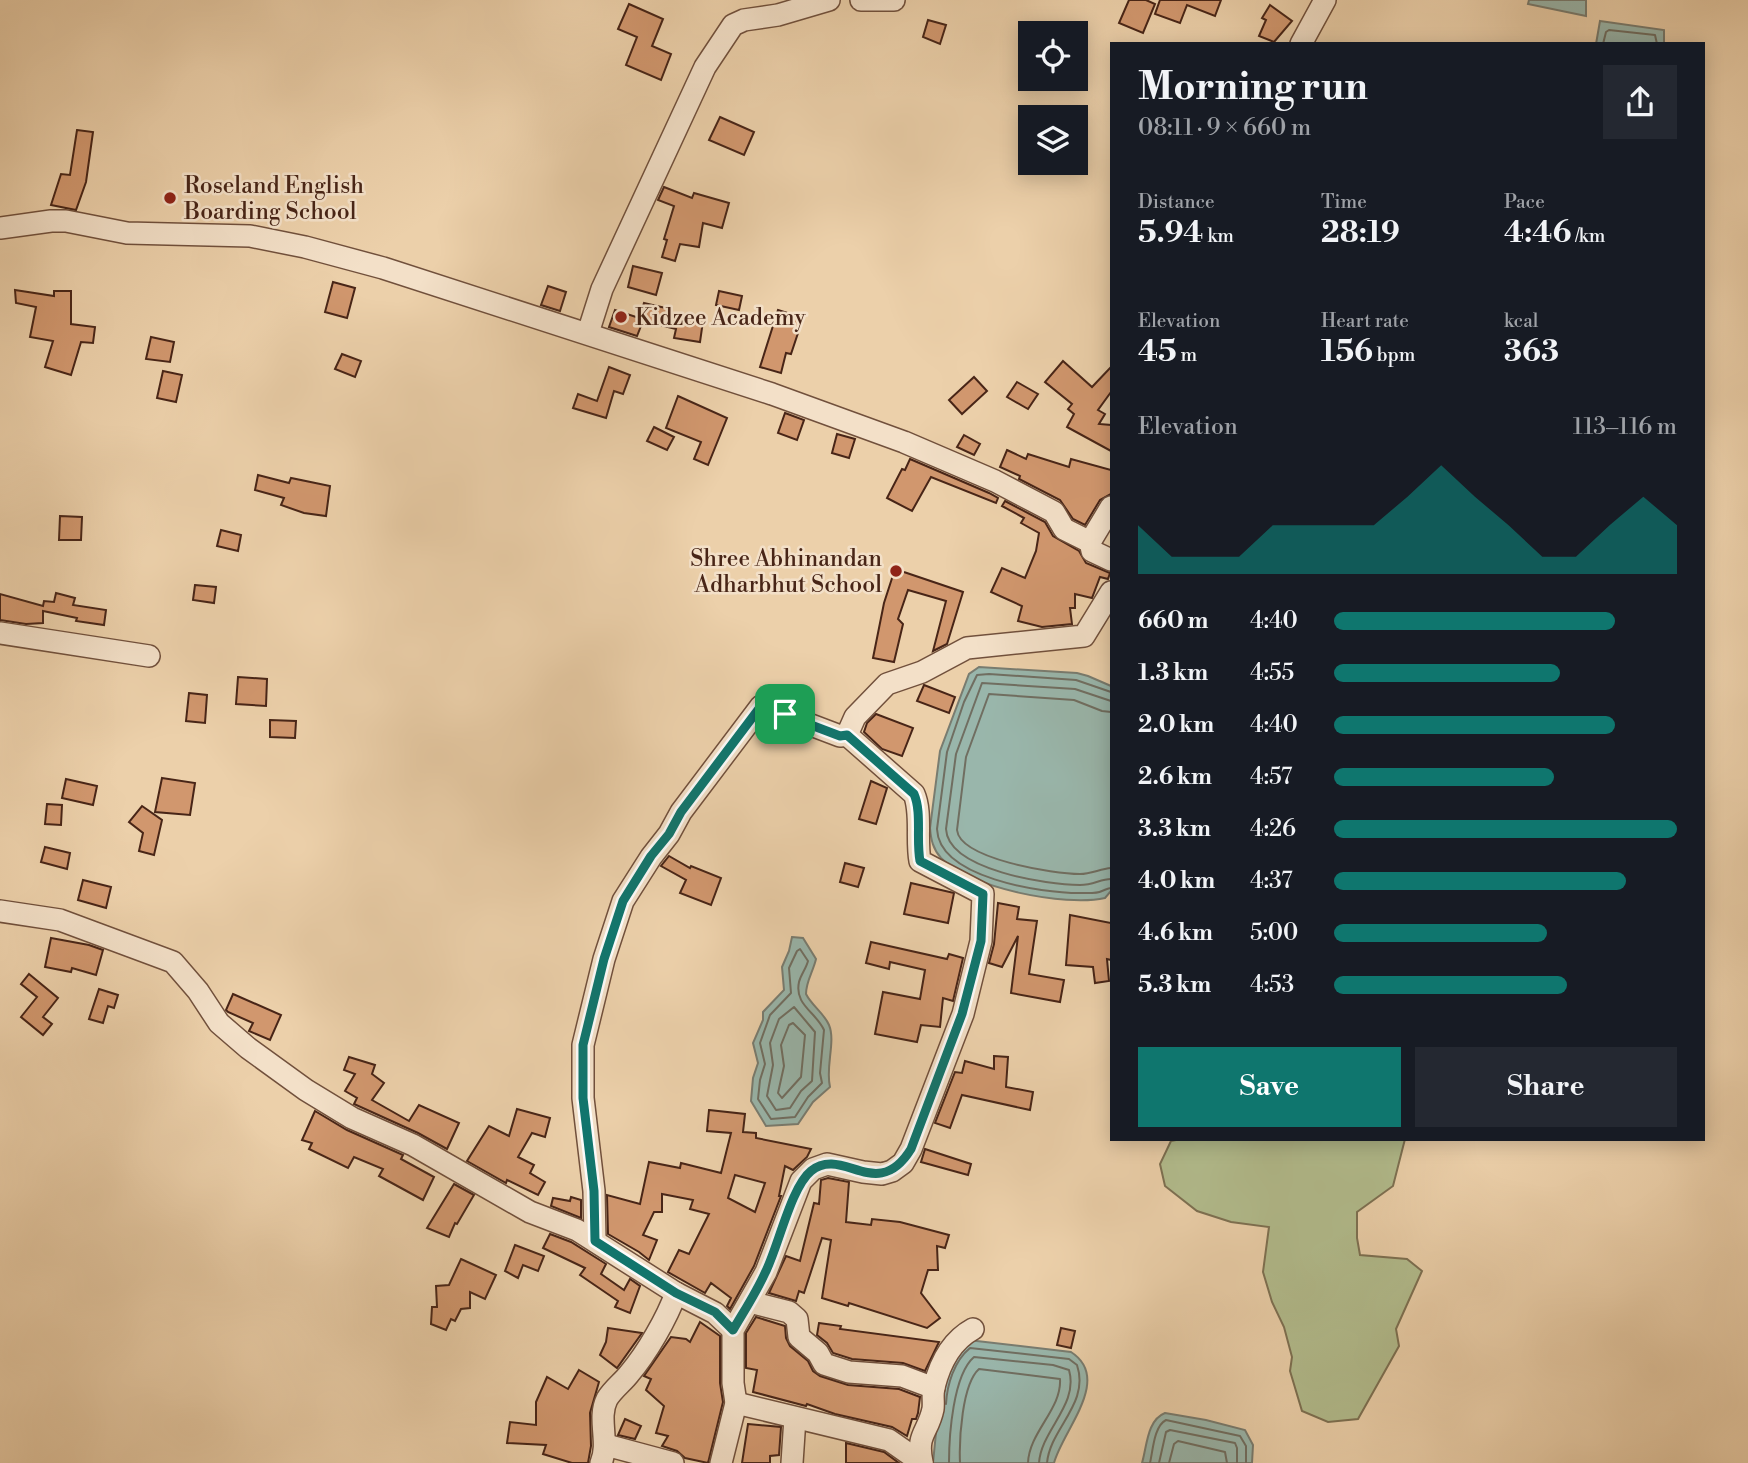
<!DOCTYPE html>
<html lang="en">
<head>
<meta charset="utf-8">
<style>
  body { margin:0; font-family:"Libre Bodoni",serif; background:#242831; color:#f1f3f6; height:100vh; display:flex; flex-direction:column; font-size:26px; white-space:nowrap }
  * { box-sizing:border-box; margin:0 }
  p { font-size:23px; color:#9ea1a6 }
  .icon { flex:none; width:38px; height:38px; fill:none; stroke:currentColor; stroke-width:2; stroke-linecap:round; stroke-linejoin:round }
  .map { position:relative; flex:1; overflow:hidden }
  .side { position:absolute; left:1110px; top:42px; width:595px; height:1099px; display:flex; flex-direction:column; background:#171b24; border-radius:0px; box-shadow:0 4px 18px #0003 }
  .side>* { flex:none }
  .controls { position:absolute; left:1018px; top:21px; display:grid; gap:14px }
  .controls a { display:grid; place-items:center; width:70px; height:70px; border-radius:0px; background:#171b24; box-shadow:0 4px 18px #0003; font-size:35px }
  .pin { position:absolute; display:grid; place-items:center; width:60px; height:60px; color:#fff; margin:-30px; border-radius:14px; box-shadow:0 4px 10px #0006 }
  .round { display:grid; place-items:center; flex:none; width:74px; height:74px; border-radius:0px; background:#242831 }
  .summary { display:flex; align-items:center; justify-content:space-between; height:119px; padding:0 28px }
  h1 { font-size:38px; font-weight:700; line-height:52px }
  .figures { display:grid; grid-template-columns:repeat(3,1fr); gap:10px; height:119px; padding:7px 28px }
  .figures div { display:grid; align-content:center }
  .figures b { font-size:30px; font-weight:700 }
  .figures small { font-size:19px; font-weight:400 }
  .figures p { font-size:19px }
  .chart { height:196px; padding:14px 28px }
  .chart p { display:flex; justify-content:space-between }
  .chart svg { width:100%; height:126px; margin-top:7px; fill:#0f766e; opacity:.7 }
  .primary-button { display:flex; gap:14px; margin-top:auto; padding:14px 28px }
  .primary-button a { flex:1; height:80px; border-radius:0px; background:#0f766e; color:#fff; font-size:28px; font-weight:700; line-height:80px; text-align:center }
  .primary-button a+a { background:#242831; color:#f1f3f6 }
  ul { padding:0 28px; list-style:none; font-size:23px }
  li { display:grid; grid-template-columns:112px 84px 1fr; align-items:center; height:52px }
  li i { height:18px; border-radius:9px; background:#0f766e }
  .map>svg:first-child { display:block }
</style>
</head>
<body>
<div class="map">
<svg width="1748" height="1463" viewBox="0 0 1748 1463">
  <rect width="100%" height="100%" fill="#ecd0aa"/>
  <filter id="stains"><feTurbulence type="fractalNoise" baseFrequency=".00286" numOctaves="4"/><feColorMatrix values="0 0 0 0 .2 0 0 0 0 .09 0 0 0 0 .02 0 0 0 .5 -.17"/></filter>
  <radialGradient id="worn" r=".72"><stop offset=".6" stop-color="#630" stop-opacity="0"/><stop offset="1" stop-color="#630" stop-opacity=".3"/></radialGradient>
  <polygon fill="#b2bc8d" stroke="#7d7052" stroke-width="2" points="1181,1139 1405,1139 1393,1186 1357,1212 1357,1238 1360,1255 1407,1259 1422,1271 1396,1329 1399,1346 1358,1419 1328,1422 1302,1411 1290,1371 1292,1357 1284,1327 1272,1302 1263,1272 1269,1227 1231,1222 1197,1211 1165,1186 1160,1164 1171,1141"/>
  <g fill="#99b6ab" stroke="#797c70" stroke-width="2">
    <polygon points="1529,0 1586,0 1586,16 1528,4"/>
    <polygon points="1600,21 1664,30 1664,44 1596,44"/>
    <path d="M979 667 1077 673 1088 676 1111 686V891L1105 898C1065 907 969 888 941 858 933 849 931 840 930 828L940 751 969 674Z"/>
    <path d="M792 937 803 938 816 959C813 972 806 981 806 994 812 1006 824 1013 829 1025 836 1042 825 1067 830 1087L813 1102 798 1124 766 1126 751 1101 753 1078 758 1063 753 1043 763 1020V1012L784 990 782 967 789 951Z"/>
    <path d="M968 1340 1071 1352C1113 1379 1062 1431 1054 1463H933L941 1382Z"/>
    <path d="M1165 1413 1206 1420 1245 1430 1253 1445 1252 1463H1142C1147 1446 1147 1420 1165 1413Z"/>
  </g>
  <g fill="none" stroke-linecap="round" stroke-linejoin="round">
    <g stroke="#706e61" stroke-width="2">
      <polyline points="1603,44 1606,32 1609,30 1655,35 1657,44"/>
      <path d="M1111 692 1076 680 989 674 977 675 964 702 947 752 937 829C939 878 1041 893 1080 893 1087 893 1096 894 1102 891 1105 890 1108 888 1111 888"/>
      <path d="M1111 701 1075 689 982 683 956 754 946 829C948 870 1048 885 1080 885 1094 885 1100 879 1111 879"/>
      <path d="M1111 712 1102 711 1074 700 989 694 966 757 957 830C960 859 1054 874 1080 874 1091 874 1100 869 1111 868"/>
      <path d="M800 949 808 961C806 969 801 974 799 982 794 1005 816 1012 824 1030L820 1073 822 1083 808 1097 795 1117 771 1119 758 1099 760 1080 765 1064 760 1043 770 1015 791 993 789 968 797 951Z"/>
      <polygon points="794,1007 815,1032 812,1081 801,1091 790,1108 776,1110 767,1096 773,1065 770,1043 779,1019"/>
      <polygon points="793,1023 805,1035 801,1077 782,1098 778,1093 784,1066 781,1045 789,1025"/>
      <path d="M946 1404C947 1385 954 1361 970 1348L1069 1359 1077 1365C1090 1404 1050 1428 1047 1463"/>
      <path d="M949 1463C949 1436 953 1375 974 1357L1053 1365 1069 1370C1079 1405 1041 1430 1039 1463"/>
      <path d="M960 1463C959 1440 962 1384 979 1369L1060 1379C1062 1409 1029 1432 1028 1463"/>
      <path d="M1150 1463C1153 1450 1154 1426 1166 1420L1240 1436 1246 1446V1463"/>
      <polyline points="1159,1463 1166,1432 1170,1430 1235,1443 1237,1448 1237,1463"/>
      <polyline points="1169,1463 1174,1444 1178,1441 1225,1452 1227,1463"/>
    </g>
  </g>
  <g fill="#d1976e" stroke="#482517" stroke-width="2" fill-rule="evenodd">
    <polygon points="1129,0 1146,0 1155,4 1143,33 1119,23"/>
    <polygon points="1160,0 1221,0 1215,16 1187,5 1180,23 1155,14"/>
    <polygon points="629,4 663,19 652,46 671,54 661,80 626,65 637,37 618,29"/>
    <polygon points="1270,5 1292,21 1274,42 1259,36 1266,20 1262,18"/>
    <polygon points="928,20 946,25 940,44 923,37"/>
    <polygon points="720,117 754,132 744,155 709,140"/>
    <polygon points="77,130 93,132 86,182 76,210 51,205 61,174 70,175"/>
    <polygon points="664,187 692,198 694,193 729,203 722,228 703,223 699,247 680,244 675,261 662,257 667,240 664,239 674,206 658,200"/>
    <polygon points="633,266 662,273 656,295 628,287"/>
    <polygon points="333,282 355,288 347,318 325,312"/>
    <polygon points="548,286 566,292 560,311 541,305"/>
    <polygon points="15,290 54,296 54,291 71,291 71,324 95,327 93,343 81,342 71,375 45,367 53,341 30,337 36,307 16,303"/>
    <polygon points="719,291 742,296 739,310 716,305"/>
    <polygon points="644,303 670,309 669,313 703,321 700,342 674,338 676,329 643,321 637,336 609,327 615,310 639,318"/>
    <polygon points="778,310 803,318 791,354 786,353 781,373 760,367"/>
    <polygon points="151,337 174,342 170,362 146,359"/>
    <polygon points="342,354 361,361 355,377 335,369"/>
    <polygon points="1063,361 1092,387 1111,367 1111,392 1098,410 1105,414 1099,424 1111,425 1111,451 1067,427 1074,414 1068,409 1072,404 1045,382"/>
    <polygon points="609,367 630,375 623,394 614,391 606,418 573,408 578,394 597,401"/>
    <polygon points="163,371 182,375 176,402 157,398"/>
    <polygon points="974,377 987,391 962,414 949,400"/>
    <polygon points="1017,382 1038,394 1028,409 1007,397"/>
    <polygon points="678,396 727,418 708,465 694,459 701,442 666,428"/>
    <polygon points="785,413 804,420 797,440 778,433"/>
    <polygon points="654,427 674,437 667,450 647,441"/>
    <polygon points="837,434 855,439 849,458 832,453"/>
    <polygon points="964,435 980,444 974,455 957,447"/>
    <polygon points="1007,450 1026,459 1028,454 1069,467 1071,459 1111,470 1111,494 1100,500 1085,525 1073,519 1060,500 1019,479 1020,476 1000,467"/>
    <polygon points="910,459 989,493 998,498 996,503 931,477 912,511 887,498 902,469 905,470"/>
    <polygon points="258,475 289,483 291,478 330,486 326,516 304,513 281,505 284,498 255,490"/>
    <polygon points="1005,501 1045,522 1053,536 1079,551 1086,563 1110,573 1108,579 1100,577 1092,598 1075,594 1075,608 1070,608 1072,624 1042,627 1018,621 1022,606 991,592 1002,568 1025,578 1036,551 1039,533 1021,523 1024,518 1002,506"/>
    <polygon points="60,516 82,517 81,540 59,540"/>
    <polygon points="221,530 241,535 238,551 217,546"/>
    <polygon points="895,569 963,592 947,644 933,651 946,601 908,590 898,619 903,624 894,662 873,658 884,603"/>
    <polygon points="195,585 216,587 214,603 193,600"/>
    <polygon points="56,593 75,598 73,605 106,610 104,625 76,621 77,618 43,611 43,623 26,624 0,620 0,594 43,606 44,601 54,602"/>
    <polygon points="238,677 267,679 266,706 236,704"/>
    <polygon points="924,685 955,697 949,713 917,701"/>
    <polygon points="189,693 207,695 205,723 186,721"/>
    <polygon points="876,714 913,728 902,756 882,749 864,732 867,723"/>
    <polygon points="270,720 296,721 295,738 270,737"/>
    <polygon points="162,778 195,783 190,815 155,812"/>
    <polygon points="66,779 97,786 93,805 62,798"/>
    <polygon points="871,781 887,788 876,824 859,819"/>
    <polygon points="47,804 62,805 61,825 45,824"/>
    <polygon points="142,806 162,820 154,855 139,851 143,833 129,822"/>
    <polygon points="45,847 70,853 67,869 41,862"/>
    <polygon points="669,856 690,868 691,866 721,878 711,905 680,893 686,880 661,866"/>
    <polygon points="845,863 864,868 858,887 840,882"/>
    <polygon points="83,880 111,887 106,908 78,900"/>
    <polygon points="911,883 954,893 948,923 904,914"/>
    <polygon points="998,903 1019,907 1017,919 1037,921 1029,974 1064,980 1060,1002 1011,993 1018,936 1002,967 989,963 994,944"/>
    <polygon points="1070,915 1111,923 1111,960 1107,959 1109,981 1095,983 1093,967 1066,965"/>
    <polygon points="51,938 89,945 103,950 96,975 72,968 71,972 45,967"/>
    <polygon points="871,942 947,959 949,954 963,958 953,1001 943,998 940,1027 921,1025 917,1042 875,1034 883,992 920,999 925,970 890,962 889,969 866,963"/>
    <polygon points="29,974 58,998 43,1017 52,1024 43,1035 21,1017 37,997 21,984"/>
    <polygon points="99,989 118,995 114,1008 108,1006 103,1023 89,1019"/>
    <polygon points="233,994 281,1015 270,1040 249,1031 253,1023 228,1012 226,1010"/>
    <polygon points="994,1056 1008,1057 1006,1087 1033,1092 1030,1110 962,1095 950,1128 935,1123 955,1072 962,1073 965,1061 994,1069"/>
    <polygon points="349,1057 375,1065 372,1074 384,1083 372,1100 409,1121 419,1105 459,1123 447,1149 418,1133 354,1104 357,1098 345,1091 355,1074 344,1070"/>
    <polygon points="517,1109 550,1118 545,1137 532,1133 518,1157 534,1165 530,1173 545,1182 538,1195 507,1180 506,1183 467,1161 489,1126 509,1136"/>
    <path d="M709 1110 745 1114 743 1132 756 1133V1138L811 1149 807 1157 793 1170 785 1166 779 1196H781L754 1266 730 1309 727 1306 731 1298 711 1283 705 1293 668 1272 679 1250 689 1254 709 1214 690 1209 693 1200 662 1194V1212H654L643 1235 657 1240 649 1260 639 1252 608 1234 607 1195 640 1204 649 1162 680 1168 681 1163 721 1173 731 1133 707 1131ZM735 1175 765 1183 755 1212 728 1198Z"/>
    <polygon points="315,1111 347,1130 403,1155 401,1159 434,1177 423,1200 379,1176 383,1169 354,1157 348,1168 309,1149 312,1143 302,1140"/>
    <polygon points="925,1149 971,1164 968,1175 921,1162"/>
    <polygon points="828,1178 849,1182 846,1222 871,1225 872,1219 900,1222 949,1235 945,1248 937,1246 938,1270 928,1270 921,1293 940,1318 927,1328 849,1303 848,1306 822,1298 831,1240 822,1238 804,1293 799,1291 796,1301 769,1293 786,1256 800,1261 814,1203 819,1204 821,1180"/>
    <polygon points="454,1184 474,1195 457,1224 455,1223 449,1237 427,1228"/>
    <polygon points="571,1197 581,1200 581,1218 551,1206 553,1198 570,1201"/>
    <polygon points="550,1234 571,1242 606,1264 601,1274 624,1290 630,1279 640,1286 630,1313 615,1307 618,1301 580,1275 585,1268 543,1248"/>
    <polygon points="515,1245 544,1256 538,1271 523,1265 518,1278 505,1271"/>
    <polygon points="461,1259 496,1275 485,1299 470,1292 470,1308 461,1309 455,1321 451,1319 446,1330 431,1324 432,1307 437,1307 436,1286 449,1285"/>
    <polygon points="756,1317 785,1326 786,1338 790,1346 808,1361 813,1371 820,1376 848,1385 899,1389 920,1397 918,1413 916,1419 912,1419 907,1436 892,1427 835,1414 807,1404 806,1406 753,1392 757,1370 746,1368 746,1333"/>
    <polygon points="700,1322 720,1336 720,1383 723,1402 708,1463 685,1458 677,1451 662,1446 668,1436 656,1433 664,1406 646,1390 651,1379 644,1376 671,1337 686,1339 690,1342"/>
    <polygon points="819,1323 841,1326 840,1329 939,1342 925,1371 903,1363 852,1359 833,1353 827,1343 817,1335"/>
    <polygon points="608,1328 642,1333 617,1368 600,1355 606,1342"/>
    <polygon points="1061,1328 1075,1331 1071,1348 1057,1345"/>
    <polygon points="579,1370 599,1382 590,1413 591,1446 588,1463 572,1463 543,1454 546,1445 507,1443 510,1422 536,1425 536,1402 547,1377 568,1389"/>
    <polygon points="625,1419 641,1426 635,1439 618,1435"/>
    <polygon points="748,1424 781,1427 779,1455 770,1456 770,1463 742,1463"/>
    <polygon points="846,1443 884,1452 899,1463 846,1463"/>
  </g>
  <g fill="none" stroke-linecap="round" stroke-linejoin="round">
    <g stroke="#71503c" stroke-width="24">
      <g id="minor">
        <polyline points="861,0 894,0"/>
        <polyline points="1301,44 1325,0"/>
        <polyline points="0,228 51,221 66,221 127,233 250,236 305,247 383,268 772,394 904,442 995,481 1054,512 1064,529 1090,542 1092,551 1111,560"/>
        <polyline points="588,333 602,289 705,67 733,25 744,20 778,15 829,0"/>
        <polyline points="1090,542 1111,507"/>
        <polyline points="0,633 149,656"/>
        <polyline points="0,911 60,920 173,962 198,991 219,1023 248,1048 306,1090 352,1118 413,1145 530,1212 577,1230 676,1293 715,1313 733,1330"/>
        <polyline points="595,1240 594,1191 583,1098 583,1045 604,959 623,901 651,857 669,834 681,812 761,706 840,736 847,735"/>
        <polyline points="750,1302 789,1312 797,1319 799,1337 818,1353 824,1364 849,1372 902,1376 934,1388"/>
        <polyline points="736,1403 889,1440 922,1463"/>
        <polyline points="606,1445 673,1463"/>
        <path d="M922 1462C916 1434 928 1433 933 1409 934 1402 932 1394 934 1387 940 1363 951 1341 973 1329"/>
        <path d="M601 1463C610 1442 597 1419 607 1399 613 1389 623 1382 629 1374 647 1353 667 1318 676 1293"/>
        <path d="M721 1463 736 1403 733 1383V1330L766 1272 801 1181 813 1169 827 1164 863 1172 882 1174 892 1171 903 1163 911 1149 963 1014 981 941 983 894 920 861C916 840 922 812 914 794L847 735 855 717 887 684 922 672 967 648 1084 636 1111 592"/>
        <polyline points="792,1463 795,1418"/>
      </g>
    </g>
    <use href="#minor" stroke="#f3e0c8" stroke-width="21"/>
  </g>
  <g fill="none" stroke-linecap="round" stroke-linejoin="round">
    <g stroke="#fff" stroke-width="14">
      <path id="route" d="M761 706 840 736 847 735 914 794C922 812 916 840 920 861L983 894 981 941 962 1014 911 1149C877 1204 843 1145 811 1171 791 1187 778 1248 765 1273 756 1293 744 1311 733 1330L715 1312 676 1293 595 1241 594 1191 583 1098V1045L604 959 623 901 651 856 669 834 681 812Z"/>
    </g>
    <use href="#route" stroke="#0f766e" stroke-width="9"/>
  </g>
  <g fill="#8f2418" stroke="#f3e0c8" stroke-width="2.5">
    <circle cx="170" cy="198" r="7"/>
    <circle cx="621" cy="317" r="7"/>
    <circle cx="896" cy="571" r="7"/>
  </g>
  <g text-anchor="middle" stroke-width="5" stroke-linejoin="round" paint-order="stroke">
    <g font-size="23" fill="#482517" stroke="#f3e0c8" text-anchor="start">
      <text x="184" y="193">Roseland English<tspan x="184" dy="26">Boarding School</tspan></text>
      <text x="635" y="325">Kidzee Academy</text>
      <text x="882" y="566" text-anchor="end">Shree Abhinandan<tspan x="882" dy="26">Adharbhut School</tspan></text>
    </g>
  </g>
  <rect width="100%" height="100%" filter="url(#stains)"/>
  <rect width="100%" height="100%" fill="url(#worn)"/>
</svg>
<div class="controls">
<a><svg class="icon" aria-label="locate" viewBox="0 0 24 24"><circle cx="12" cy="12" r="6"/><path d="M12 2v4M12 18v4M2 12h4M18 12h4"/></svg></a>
<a><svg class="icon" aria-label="layers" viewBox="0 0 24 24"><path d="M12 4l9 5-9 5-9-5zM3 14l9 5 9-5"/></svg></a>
</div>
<div class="pin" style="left:785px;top:714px;background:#1e9e55"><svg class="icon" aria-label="arrive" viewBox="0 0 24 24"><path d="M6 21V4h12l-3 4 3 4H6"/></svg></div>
<section class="side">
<div class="summary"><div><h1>Morning run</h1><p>08:11 · 9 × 660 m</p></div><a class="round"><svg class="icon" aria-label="share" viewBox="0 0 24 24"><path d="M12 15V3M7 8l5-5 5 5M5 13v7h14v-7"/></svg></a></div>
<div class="figures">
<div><p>Distance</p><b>5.94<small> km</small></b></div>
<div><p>Time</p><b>28:19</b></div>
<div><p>Pace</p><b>4:46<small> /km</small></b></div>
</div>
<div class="figures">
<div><p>Elevation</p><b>45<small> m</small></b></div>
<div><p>Heart rate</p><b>156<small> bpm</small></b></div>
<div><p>kcal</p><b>363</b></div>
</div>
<div class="chart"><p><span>Elevation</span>113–116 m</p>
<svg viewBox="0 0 160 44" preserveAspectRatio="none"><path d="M0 44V27L10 38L20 38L30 38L40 27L50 27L60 27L70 27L80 17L90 6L100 17L110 27L120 38L130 38L140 27L150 17L160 27V44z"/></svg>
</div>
<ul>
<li><b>660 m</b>4:40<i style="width:82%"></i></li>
<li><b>1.3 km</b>4:55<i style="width:66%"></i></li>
<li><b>2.0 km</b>4:40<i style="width:82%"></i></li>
<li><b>2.6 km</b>4:57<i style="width:64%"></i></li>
<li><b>3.3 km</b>4:26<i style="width:100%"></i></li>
<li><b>4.0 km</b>4:37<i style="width:85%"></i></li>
<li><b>4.6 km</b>5:00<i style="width:62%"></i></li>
<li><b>5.3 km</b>4:53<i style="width:68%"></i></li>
</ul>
<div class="primary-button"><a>Save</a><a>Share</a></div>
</section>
</div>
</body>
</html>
